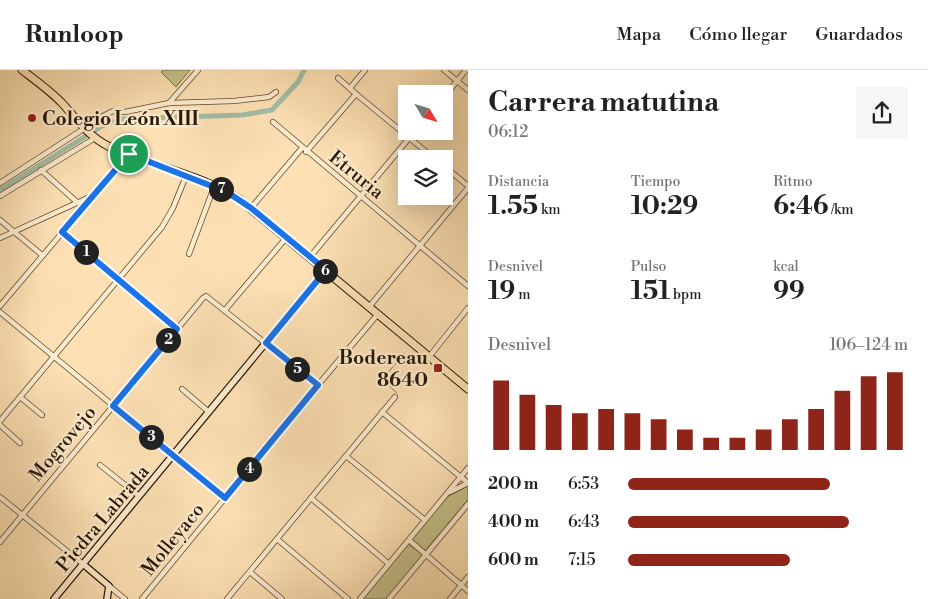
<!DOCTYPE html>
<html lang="es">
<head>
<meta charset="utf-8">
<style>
  body { margin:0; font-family:"Libre Bodoni",serif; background:#f6f6f6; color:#222; height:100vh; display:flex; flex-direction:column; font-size:19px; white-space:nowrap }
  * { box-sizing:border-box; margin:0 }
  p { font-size:16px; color:#767676 }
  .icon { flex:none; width:28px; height:28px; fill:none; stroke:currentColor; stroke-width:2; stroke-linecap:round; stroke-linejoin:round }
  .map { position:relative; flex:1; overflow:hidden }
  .side { display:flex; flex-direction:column; background:#fff; width:460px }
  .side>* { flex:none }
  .needle { width:32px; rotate:128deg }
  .buttons { position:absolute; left:398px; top:15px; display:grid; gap:10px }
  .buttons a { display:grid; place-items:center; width:55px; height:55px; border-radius:0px; background:#fff; box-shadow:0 5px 20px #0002; font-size:25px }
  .pin { position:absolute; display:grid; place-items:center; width:42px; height:42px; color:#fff; margin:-21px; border:2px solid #fff; border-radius:50%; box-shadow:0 1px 5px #0007 }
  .km { position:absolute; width:25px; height:25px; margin:-12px; border-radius:50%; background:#222; color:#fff; font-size:14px; line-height:25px; text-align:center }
  .round { display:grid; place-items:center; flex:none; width:52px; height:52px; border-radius:0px; background:#f6f6f6 }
  .head { display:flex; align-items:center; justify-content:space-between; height:85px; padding:0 20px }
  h1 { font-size:28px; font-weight:700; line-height:38px }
  .metrics { display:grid; grid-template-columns:repeat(3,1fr); gap:8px; height:85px; padding:5px 20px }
  .metrics div { display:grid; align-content:center }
  .metrics b { font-size:25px; font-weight:700 }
  .metrics small { font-size:14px; font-weight:400 }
  .metrics p { font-size:14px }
  .chart { height:140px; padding:10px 20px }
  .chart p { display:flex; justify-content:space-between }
  .chart svg { width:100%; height:90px; margin-top:5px; stroke:#8f2418; stroke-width:6 }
  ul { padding:0 20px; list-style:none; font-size:16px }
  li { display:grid; grid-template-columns:80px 60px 1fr; align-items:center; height:38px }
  li i { height:12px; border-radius:6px; background:#8f2418 }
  header { display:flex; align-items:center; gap:30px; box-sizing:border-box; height:70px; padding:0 25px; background:#fff; border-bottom:1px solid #e0e0e0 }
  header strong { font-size:24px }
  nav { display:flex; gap:28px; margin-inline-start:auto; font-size:18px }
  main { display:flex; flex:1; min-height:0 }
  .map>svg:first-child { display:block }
</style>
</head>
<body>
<header>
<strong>Runloop</strong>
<nav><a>Mapa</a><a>Cómo llegar</a><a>Guardados</a></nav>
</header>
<main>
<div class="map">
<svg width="468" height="529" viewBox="0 0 468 529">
  <rect width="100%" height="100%" fill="#fde1b4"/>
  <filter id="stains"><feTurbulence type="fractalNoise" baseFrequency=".004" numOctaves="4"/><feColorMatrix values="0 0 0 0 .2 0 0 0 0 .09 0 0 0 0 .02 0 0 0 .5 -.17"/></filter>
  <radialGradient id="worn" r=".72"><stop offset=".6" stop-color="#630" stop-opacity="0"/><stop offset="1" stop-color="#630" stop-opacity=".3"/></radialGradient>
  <g fill="#c5c189" stroke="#766c46">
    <polygon points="163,0 190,0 176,17 161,2"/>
    <polygon points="468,416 468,430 425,481 412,469 447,427"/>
    <polygon points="408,474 423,485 387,529 363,529"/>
  </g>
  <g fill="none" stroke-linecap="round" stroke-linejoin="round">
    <polyline stroke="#707b66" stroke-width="1" points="397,323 384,311 383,309 404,283"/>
    <polyline stroke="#a1bea7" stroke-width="5" points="0,120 102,56 122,49 242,45 272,40 298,12 304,0"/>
    <g stroke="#5c4930" stroke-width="6">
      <g id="minor">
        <polyline points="444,0 468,20"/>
        <polyline points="338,8 356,24 435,89"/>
        <polyline points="350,18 365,0"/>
        <polyline points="444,27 466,0"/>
        <polyline points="169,33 198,0"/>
        <polyline points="273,52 468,216"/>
        <polyline points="83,56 113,41 125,42 169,33 234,31 269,27 276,22"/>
        <polyline points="306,82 356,24"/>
        <polyline points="444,96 468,116"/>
        <polyline points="41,100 78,133"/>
        <polyline points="0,113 85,58"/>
        <polyline points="0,126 95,68"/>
        <polyline points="251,138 302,78"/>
        <polyline points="0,150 42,185"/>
        <polyline points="62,162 177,259"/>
        <polyline points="0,168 92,126"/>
        <polyline points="189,184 214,117"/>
        <polyline points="310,187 415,61"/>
        <polyline points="0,236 129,84"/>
        <polyline points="369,237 468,118"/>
        <polyline points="225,240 286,168"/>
        <polyline points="0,242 225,428"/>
        <polyline points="429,287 468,238"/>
        <polyline points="182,319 209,342"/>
        <polyline points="20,327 42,345"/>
        <polyline points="382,342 468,413"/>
        <polyline points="0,351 162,157 173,138 186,106"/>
        <polyline points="0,355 20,373"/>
        <polyline points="346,386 425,450"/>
        <polyline points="100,395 139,426"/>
        <polyline points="450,422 468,413"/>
        <polyline points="0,427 83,494"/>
        <polyline points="311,428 389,494"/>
        <polyline points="277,469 348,529"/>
        <polyline points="409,470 468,521"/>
        <polyline points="0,472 203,228 206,226 318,315"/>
        <polyline points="250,502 282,529"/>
        <polyline points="109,516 125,529"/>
        <polyline points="142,529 318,315 378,244"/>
        <polyline points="227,529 395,327"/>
        <polyline points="360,529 468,398"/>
        <polyline points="389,529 468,434"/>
        <polyline points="450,529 468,507"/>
      </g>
    </g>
    <g stroke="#261604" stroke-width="8">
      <g id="secondary">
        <polyline points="83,494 109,516 107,529"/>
        <polyline points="54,529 326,200"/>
      </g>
    </g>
    <g stroke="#261604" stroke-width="9">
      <path id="primary" d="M22 0C35 10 49 20 61 32 75 47 88 66 108 76 150 96 199 104 239 129L468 319"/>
    </g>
    <use href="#minor" stroke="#feecce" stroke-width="4.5"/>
    <use href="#secondary" stroke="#feecce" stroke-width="5.5"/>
    <use href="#primary" stroke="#fde1b4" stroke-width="7"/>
  </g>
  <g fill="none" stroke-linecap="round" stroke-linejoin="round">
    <g stroke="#fff" stroke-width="10">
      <polygon id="route" points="129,84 214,117 233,126 251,138 326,200 266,273 318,315 225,428 113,336 177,259 62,162"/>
    </g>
    <use href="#route" stroke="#1a73e8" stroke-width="6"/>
  </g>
  <g fill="#8f2418" stroke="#feecce" stroke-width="2">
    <circle cx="32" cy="48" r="5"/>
    <rect x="433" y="293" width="10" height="10" rx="2.5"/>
  </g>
  <g text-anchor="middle" stroke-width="4.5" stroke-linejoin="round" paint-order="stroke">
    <g font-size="19" font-weight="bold" fill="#261604" stroke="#feecce" text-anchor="start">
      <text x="42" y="55">Colegio León XIII</text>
      <text x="428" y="294" text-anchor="end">Bodereau<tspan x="428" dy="22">8640</tspan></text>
    </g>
    <g font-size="19" fill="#261604" stroke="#feecce">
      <text transform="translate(357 104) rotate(39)" y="7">Etruria</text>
      <text transform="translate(62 373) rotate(-50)" y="7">Mogrovejo</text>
      <text transform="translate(102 448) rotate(-50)" y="7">Piedra Labrada</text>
      <text transform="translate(172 469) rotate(-51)" y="7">Molleyaco</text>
    </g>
  </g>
  <rect width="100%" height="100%" filter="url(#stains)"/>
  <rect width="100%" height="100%" fill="url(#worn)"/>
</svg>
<div class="buttons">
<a><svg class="needle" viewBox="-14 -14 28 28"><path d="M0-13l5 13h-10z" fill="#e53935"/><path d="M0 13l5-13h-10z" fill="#767676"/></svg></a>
<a><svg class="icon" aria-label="layers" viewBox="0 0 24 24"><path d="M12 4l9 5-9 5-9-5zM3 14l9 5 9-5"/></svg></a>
</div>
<div class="pin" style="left:129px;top:84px;background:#1e9e55"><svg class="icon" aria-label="arrive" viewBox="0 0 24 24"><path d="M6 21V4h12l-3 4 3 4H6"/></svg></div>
<b class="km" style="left:86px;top:182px">1</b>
<b class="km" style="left:168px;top:270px">2</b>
<b class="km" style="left:151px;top:367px">3</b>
<b class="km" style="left:249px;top:399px">4</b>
<b class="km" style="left:297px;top:299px">5</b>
<b class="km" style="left:325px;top:201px">6</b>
<b class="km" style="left:221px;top:119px">7</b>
</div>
<section class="side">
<div class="head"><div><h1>Carrera matutina</h1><p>06:12</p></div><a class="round"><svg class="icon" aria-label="share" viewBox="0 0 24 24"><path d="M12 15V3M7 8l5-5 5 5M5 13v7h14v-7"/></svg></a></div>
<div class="metrics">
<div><p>Distancia</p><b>1.55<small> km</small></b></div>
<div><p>Tiempo</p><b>10:29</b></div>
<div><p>Ritmo</p><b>6:46<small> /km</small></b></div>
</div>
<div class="metrics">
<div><p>Desnivel</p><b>19<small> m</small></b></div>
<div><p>Pulso</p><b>151<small> bpm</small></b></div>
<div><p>kcal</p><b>99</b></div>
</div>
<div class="chart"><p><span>Desnivel</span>106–124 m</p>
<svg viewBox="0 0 160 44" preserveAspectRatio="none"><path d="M5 44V10M15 44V17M25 44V22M35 44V26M45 44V24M55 44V26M65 44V29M75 44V34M85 44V38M95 44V38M105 44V34M115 44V29M125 44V24M135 44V15M145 44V8M155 44V6"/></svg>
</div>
<ul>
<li><b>200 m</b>6:53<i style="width:72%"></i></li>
<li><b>400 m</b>6:43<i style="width:79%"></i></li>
<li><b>600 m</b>7:15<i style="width:58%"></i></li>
</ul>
</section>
</main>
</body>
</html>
